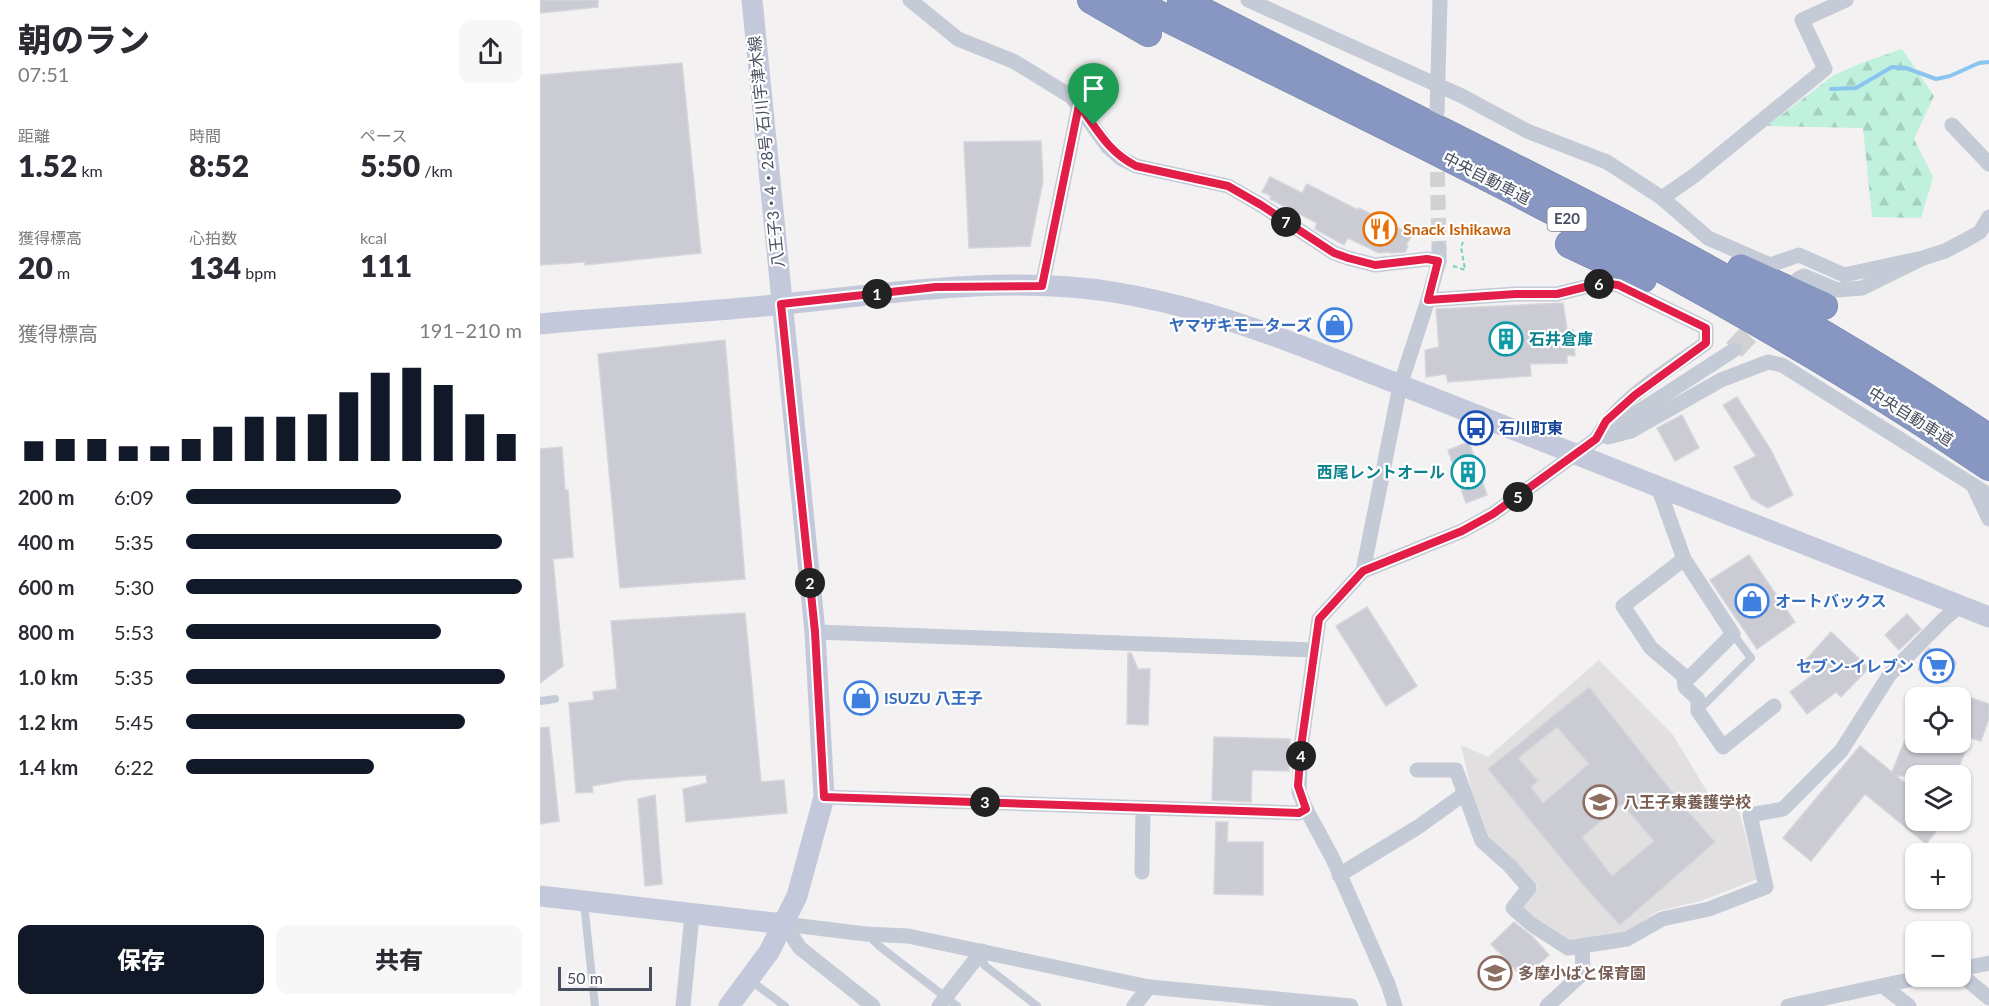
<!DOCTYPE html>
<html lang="ja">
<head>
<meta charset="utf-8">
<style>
  body { margin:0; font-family:Lato,"Noto Sans JP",sans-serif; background:#f7f7f7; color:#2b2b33; height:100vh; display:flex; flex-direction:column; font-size:22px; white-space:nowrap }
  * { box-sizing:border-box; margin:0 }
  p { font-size:20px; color:#7c7c81 }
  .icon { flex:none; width:33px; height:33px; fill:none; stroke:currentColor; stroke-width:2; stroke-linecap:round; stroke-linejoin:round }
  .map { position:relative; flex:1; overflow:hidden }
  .panel { display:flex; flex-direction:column; background:#fff; width:540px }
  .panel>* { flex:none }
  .fabs { position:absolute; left:1365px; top:687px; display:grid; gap:12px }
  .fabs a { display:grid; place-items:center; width:66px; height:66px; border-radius:12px; background:#fff; box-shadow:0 2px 4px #0004; font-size:30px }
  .scale { position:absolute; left:18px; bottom:15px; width:94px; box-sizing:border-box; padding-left:6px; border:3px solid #484f5f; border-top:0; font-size:16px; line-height:21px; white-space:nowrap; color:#484f5f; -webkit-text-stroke:4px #fff; paint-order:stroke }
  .pin { position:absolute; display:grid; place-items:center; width:51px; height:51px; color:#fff; margin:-62px -26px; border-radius:50% 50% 50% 0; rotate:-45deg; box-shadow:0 0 6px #0007 }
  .pin .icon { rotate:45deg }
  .km { position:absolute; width:30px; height:30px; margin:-15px; border-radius:50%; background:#222; color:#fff; font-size:16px; line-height:30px; text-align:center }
  .round { display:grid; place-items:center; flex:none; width:63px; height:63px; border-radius:12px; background:#f7f7f7 }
  .head { display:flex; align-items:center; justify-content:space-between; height:102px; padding:0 18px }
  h1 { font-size:33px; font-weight:800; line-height:45px }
  .stats { display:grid; grid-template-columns:repeat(3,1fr); gap:9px; height:102px; padding:6px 18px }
  .stats div { display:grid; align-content:center }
  .stats b { font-size:30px; font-weight:800 }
  .stats small { font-size:16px; font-weight:400 }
  .stats p { font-size:16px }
  .chart { height:168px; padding:12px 18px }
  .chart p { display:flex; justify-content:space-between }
  .chart svg { width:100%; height:108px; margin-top:6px; stroke:#111827; stroke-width:6 }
  .button { display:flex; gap:12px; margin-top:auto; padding:12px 18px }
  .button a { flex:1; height:69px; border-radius:12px; background:#111827; color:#fff; font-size:24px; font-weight:800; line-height:69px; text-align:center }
  .button a+a { background:#f7f7f7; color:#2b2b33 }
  ul { padding:0 18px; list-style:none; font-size:20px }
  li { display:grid; grid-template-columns:96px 72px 1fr; align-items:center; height:45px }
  li i { height:15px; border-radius:8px; background:#111827 }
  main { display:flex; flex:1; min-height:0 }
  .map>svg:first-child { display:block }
</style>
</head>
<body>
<main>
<section class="panel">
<div class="head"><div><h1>朝のラン</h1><p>07:51</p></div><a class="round"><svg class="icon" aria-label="share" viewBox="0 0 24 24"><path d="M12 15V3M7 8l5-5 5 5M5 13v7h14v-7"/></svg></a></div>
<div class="stats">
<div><p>距離</p><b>1.52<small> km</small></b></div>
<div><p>時間</p><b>8:52</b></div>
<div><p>ペース</p><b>5:50<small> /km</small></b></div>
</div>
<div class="stats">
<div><p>獲得標高</p><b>20<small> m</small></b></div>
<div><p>心拍数</p><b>134<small> bpm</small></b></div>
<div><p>kcal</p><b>111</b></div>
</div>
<div class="chart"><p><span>獲得標高</span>191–210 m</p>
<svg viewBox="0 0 160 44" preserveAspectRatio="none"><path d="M5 44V36M15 44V35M25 44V35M35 44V38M45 44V38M55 44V35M65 44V30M75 44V26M85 44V26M95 44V25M105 44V16M115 44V8M125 44V6M135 44V13M145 44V25M155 44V33"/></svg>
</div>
<ul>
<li><b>200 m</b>6:09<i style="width:64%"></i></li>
<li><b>400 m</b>5:35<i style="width:94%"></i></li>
<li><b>600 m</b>5:30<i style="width:100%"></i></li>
<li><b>800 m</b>5:53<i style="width:76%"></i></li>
<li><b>1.0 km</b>5:35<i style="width:95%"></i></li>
<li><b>1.2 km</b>5:45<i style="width:83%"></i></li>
<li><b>1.4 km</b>6:22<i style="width:56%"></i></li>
</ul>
<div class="button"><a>保存</a><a>共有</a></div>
</section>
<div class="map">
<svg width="1449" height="1006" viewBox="0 0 1449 1006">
  <defs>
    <pattern id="forest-firs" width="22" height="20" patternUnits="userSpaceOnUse" patternTransform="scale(1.5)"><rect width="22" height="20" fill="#bff1dd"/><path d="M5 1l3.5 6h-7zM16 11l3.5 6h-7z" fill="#a6d0c0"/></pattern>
  </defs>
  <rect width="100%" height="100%" fill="#f3f1f1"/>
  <polygon fill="#e1dfe0" points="1059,660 1133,735 1171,798 1198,807 1217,879 1161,901 1118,911 1085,933 1029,943 980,906 998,887 950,839 932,793 921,745 948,757"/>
  <polygon fill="url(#forest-firs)" points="1362,49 1394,96 1374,139 1393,177 1381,218 1332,217 1323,128 1227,126 1294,75 1327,61"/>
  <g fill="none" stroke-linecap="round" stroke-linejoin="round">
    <polyline stroke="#8ac5f0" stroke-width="4" points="1291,89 1316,88 1352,67 1366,68 1396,79 1410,76 1439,63 1449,62"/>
  </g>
  <g fill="#cbccd3" stroke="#d5d5dc" stroke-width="1.5" fill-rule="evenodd">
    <polygon points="0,0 58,0 58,7 0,13"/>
    <polygon points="142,63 161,253 45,265 45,262 0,265 0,75"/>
    <polygon points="501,141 503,181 490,246 429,248 424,142"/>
    <polygon points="730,177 762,193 767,184 818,210 819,208 872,235 866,245 868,246 865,252 851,253 848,252 839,253 808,238 804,245 775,229 777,223 730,199 731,196 722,192"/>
    <polygon points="1023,303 1027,329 1033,330 1035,356 1027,355 1027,363 990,364 991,376 908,382 906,374 886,377 885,350 899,347 896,309"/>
    <polygon points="185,340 205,579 80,588 58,354"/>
    <polygon points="1197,397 1231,450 1253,495 1228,508 1212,499 1194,467 1216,456 1183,405"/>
    <polygon points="1142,415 1159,448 1135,461 1117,428"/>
    <polygon points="929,442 947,495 926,503 908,450"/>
    <polygon points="22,447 25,490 28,490 33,557 13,559 23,666 0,683 0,449"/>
    <polygon points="1209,555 1255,622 1217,649 1170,580"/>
    <polygon points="827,607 877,686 846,706 796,626"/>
    <polygon points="205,613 221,782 244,780 247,813 146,822 143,789 167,783 166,775 86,780 52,786 53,792 36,793 29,703 54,700 53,692 77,689 71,621"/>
    <polygon points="1367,614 1381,629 1359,650 1345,635"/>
    <polygon points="1291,632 1329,668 1301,697 1296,692 1267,714 1250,692 1275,673 1264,662"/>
    <polygon points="1389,648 1413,658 1416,663 1408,682 1378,670 1385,652"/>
    <polygon points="588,653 591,653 598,669 610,669 608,725 587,724"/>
    <path d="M1049 687 1144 807 1175 842 1080 925 1044 886 948 769ZM1017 727 1049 764 1003 803 991 787 998 781 978 758ZM1082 804 1114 841 1072 876 1042 837Z"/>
    <polygon points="1420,694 1449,704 1449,718 1441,741 1431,738 1415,776 1356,776 1376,791 1376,820 1405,820 1386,844 1325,794 1271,861 1243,838 1320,746 1352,772 1375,716 1376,742 1420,742"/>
    <polygon points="9,727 19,821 0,824 0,728"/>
    <polygon points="674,737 750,739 749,771 712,770 711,802 672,800"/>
    <polygon points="115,795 122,884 105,886 98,799"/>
    <polygon points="676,822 688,822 687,842 723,842 723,895 674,894"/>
    <polygon points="974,922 992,936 1009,955 984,979 951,944"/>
  </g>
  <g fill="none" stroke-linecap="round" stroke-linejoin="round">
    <polyline stroke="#d1d1d4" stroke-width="15" stroke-dasharray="15 8" stroke-linecap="butt" points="897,149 899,249"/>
    <polyline stroke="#d1d1d4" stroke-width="21" stroke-dasharray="21 10" stroke-linecap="butt" points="1194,350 1228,313"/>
    <g stroke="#7282ad" stroke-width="28">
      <g id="highway">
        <polyline points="551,0 608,33"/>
        <path d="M590 0C881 145 1179 283 1449 467"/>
        <path d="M641 0C914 140 1195 266 1449 438"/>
        <polyline points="1029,244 1103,279"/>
        <polyline points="1201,268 1284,306"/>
      </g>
    </g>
    <polyline stroke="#75d1b7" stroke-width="2" stroke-dasharray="4.5 3" stroke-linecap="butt" points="913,266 925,270 921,247 923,242"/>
    <g stroke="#c4cad6" stroke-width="8">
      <polyline points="0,701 15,699"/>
      <polyline points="1159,710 1211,658 1193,634"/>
      <polyline points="44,903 55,1006"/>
      <polyline points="329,936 339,946 417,1006"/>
      <polyline points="442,953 444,965 497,1006"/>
      <polyline points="210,980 245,1006"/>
    </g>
    <g stroke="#c4cad6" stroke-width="15">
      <polyline points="370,0 418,39 473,61 532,97 568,147 582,159 596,166 688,186 721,205 794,253 808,258 835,265 887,259 899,261"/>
      <polyline points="708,0 922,96 987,131 1067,162 1122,198 1168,238 1230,265 1259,255 1304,275 1383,258"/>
      <polyline points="897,113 900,0"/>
      <polyline points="1412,125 1449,164"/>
      <polyline points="1122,198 1155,175 1285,69 1262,20 1306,0"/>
      <polyline points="1258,279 1264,276 1297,290 1322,288 1383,258 1405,251 1424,241 1440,232 1449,217"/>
      <polyline points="502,286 539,105"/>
      <path d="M888 300 976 294H1017L1061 283 1078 285 1166 328V343C1132 368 1078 399 1058 436"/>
      <polyline points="1068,437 1091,431 1181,380 1228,362 1242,365 1449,495"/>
      <polyline points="1433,485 1449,519"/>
      <polyline points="1118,487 1144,559 1193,634 1150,677 1144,676 1111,648 1083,606 1144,559"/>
      <polyline points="823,571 860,386 888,300 899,261 899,249"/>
      <polyline points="275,632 774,650"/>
      <polyline points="1144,676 1145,687 1158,699 1158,711 1183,747 1234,706"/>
      <polyline points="877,770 916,770 942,841 970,866 989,888 973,908 991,924 1028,948 1087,939 1122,919 1169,909 1226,887 1210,815 1243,809 1301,751 1350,674 1404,619 1420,606"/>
      <polyline points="284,797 759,813 766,809"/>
      <polyline points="602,872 603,808"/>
      <polyline points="799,875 878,827 924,794"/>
      <polyline points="244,924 326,934 368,936 609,987 811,1006"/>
      <polyline points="244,924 260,948 333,1006"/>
      <polyline points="1420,969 1449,963"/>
      <polyline points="1420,974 1449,998"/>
      <polyline points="1343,986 1369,1006"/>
      <polyline points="143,1006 152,915"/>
      <polyline points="399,1006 442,951"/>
      <polyline points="594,1006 609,987"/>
      <polyline points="855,1006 848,984 793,859 766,809 759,792 761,747 779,619 823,571 922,531 953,514 1056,439 1194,350"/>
      <polyline points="1007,1006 1043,973 1042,946"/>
      <polyline points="1248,1006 1387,976"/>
    </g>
    <g stroke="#c3c9da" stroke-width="21">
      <path d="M0 324C81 316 163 313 244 304 353 293 464 275 573 292 641 303 701 323 764 347L1449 617"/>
      <polyline points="0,896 244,924"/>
      <polyline points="189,1006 229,952 257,896 284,797 275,632 212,0"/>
    </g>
    <use href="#highway" stroke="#8797c1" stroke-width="27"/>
  </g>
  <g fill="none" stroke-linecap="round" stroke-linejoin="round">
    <g stroke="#fff" stroke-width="12">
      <path id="route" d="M539 105C557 129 568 152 596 166L688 186 721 205 794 253 808 258 835 265 887 259 898 261 888 300 976 294H1017L1061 283 1078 285 1166 328V343L1095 395 1066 421 1056 439 953 514 922 531 823 571 779 619 761 747 758 786 766 809 759 813 284 797 275 632 241 304 396 287 502 286Z"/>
    </g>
    <use href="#route" stroke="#e11d48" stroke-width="8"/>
  </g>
  <defs>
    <g id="restaurant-ring" transform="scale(1.725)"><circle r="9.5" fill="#fff" stroke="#e8710a" stroke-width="1.5"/><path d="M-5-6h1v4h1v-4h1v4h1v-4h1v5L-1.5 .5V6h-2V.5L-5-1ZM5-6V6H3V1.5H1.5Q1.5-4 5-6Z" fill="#e8710a"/></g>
    <g id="shop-ring" transform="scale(1.725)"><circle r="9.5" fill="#fff" stroke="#3f7fe0" stroke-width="1.5"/><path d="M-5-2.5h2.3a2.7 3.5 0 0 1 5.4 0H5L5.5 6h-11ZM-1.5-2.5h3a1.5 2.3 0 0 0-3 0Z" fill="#3f7fe0"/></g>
    <g id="building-ring" transform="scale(1.725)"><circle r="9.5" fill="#fff" stroke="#0f9aa8" stroke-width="1.5"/><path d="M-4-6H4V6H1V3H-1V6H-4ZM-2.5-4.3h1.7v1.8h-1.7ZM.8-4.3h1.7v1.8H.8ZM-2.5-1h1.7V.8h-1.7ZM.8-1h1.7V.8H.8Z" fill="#0f9aa8"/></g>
    <g id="bus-ring" transform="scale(1.725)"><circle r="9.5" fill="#fff" stroke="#1a4fb4" stroke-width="1.5"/><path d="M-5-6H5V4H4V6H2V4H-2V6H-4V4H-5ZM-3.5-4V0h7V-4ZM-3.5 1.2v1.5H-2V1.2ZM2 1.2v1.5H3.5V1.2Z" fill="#1a4fb4"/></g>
    <g id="supermarket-ring" transform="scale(1.725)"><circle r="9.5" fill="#fff" stroke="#3f7fe0" stroke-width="1.5"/><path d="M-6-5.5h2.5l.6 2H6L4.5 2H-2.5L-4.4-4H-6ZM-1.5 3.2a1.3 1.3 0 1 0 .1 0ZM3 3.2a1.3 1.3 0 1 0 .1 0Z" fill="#3f7fe0"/></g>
    <g id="school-ring" transform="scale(1.725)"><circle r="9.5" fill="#fff" stroke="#8d6e63" stroke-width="1.5"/><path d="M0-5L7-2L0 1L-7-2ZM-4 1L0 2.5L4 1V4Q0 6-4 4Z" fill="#8d6e63"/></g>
  </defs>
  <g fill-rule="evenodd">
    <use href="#restaurant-ring" x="840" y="229"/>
    <use href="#shop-ring" x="795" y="325"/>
    <use href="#building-ring" x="966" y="339"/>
    <use href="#bus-ring" x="936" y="428"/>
    <use href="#building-ring" x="928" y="472"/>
    <use href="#shop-ring" x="1212" y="601"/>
    <use href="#supermarket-ring" x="1397" y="666"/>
    <use href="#shop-ring" x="321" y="698"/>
    <use href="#school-ring" x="1060" y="802"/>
    <use href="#school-ring" x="955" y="973"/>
  </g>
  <g text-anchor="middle" stroke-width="4.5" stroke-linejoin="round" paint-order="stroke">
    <rect fill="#fff" stroke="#7f848f" stroke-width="1.5" x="1007.5" y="207" width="39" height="24" rx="4.5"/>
    <g font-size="15" font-weight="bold" fill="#484f5f">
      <text x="1027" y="224">E20</text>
    </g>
    <g font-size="16" fill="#484f5f" stroke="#fff">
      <text transform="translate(226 152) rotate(-96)" y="6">八王子3・4・28号 石川宇津木線</text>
      <text transform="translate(947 178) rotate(27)" y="6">中央自動車道</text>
      <text transform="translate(1371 416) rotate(32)" y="6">中央自動車道</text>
    </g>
    <g font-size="16" font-weight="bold" fill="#c56008" stroke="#fff" text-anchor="start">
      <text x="863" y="235">Snack Ishikawa</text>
    </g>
    <g font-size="16" font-weight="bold" fill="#366cbe" stroke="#fff" text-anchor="end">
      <text x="772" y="331">ヤマザキモーターズ</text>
      <text x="1235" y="607" text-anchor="start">オートバックス</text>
      <text x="1374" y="672">セブン-イレブン</text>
      <text x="344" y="704" text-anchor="start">ISUZU 八王子</text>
    </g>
    <g font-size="16" font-weight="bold" fill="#0d838f" stroke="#fff" text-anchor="start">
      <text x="989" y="345">石井倉庫</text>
      <text x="905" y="478" text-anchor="end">西尾レントオール</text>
    </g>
    <g font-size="16" font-weight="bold" fill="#164399" stroke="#fff" text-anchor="start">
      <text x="959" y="434">石川町東</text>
    </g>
    <g font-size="16" font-weight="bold" fill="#785e54" stroke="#fff" text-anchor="start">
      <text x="1083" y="808">八王子東養護学校</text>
      <text x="978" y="979">多摩小ばと保育園</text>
    </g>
  </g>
</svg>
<div class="fabs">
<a><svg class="icon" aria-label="locate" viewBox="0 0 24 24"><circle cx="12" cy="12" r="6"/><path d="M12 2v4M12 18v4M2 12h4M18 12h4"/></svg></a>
<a><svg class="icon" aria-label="layers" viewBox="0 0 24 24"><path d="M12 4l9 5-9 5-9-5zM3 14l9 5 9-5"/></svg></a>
<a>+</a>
<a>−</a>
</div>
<div class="scale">50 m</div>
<div class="pin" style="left:554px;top:125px;background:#1e9e55"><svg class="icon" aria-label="arrive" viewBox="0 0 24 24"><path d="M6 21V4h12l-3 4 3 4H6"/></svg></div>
<b class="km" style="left:337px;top:294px">1</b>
<b class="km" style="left:270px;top:583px">2</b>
<b class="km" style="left:445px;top:802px">3</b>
<b class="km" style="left:761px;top:756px">4</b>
<b class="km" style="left:978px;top:497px">5</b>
<b class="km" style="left:1059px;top:284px">6</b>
<b class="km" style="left:746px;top:222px">7</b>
</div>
</main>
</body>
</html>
